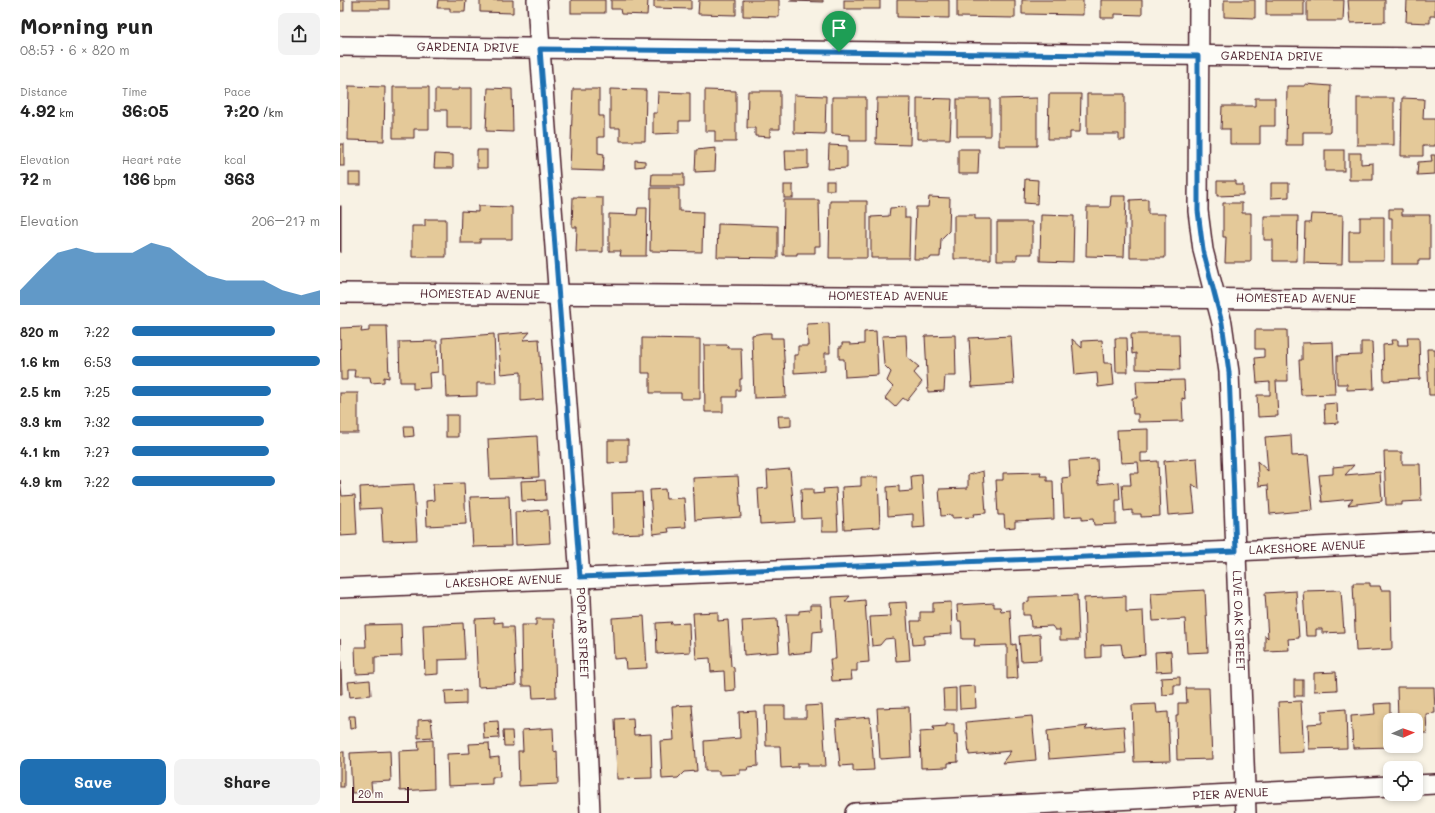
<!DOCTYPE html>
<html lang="en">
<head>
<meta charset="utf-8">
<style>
  body { margin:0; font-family:Mali,sans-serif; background:#f2f2f2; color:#222; height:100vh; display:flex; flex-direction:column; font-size:15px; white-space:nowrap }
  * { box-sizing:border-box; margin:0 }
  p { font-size:13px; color:#767676 }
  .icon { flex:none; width:22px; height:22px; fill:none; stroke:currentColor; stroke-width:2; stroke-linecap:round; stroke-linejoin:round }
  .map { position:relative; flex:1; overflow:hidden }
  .panel { display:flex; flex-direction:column; background:#fff; width:340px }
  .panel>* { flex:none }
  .needle { width:26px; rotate:88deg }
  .fabs { position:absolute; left:1043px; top:713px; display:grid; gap:8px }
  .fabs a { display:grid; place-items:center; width:40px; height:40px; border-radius:8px; background:#fff; box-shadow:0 2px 6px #0003; font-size:20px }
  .scale { position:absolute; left:12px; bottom:10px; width:57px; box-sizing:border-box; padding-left:4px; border:2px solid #4a1f2b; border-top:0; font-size:11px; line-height:14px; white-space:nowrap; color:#4a1f2b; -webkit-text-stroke:3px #fdfcf7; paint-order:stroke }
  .pin { position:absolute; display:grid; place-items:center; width:34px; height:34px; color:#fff; margin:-41px -17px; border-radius:50% 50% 50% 0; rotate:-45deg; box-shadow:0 0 4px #0007 }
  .pin .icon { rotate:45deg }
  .round { display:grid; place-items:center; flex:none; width:42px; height:42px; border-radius:8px; background:#f2f2f2 }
  .headline { display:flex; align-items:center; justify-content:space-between; height:68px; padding:0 20px }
  h1 { font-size:22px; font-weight:700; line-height:30px }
  .metrics { display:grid; grid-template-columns:repeat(3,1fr); gap:6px; height:68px; padding:4px 20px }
  .metrics div { display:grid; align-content:center }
  .metrics b { font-size:17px; font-weight:700 }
  .metrics small { font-size:11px; font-weight:400 }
  .metrics p { font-size:11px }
  .chart { height:112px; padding:8px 20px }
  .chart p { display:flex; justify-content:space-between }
  .chart svg { width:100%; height:72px; margin-top:4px; fill:#1f6fb2; opacity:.7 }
  .cta { display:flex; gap:8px; margin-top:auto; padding:8px 20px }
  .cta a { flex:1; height:46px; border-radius:8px; background:#1f6fb2; color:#fff; font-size:16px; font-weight:700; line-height:46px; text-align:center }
  .cta a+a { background:#f2f2f2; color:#222 }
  ul { padding:0 20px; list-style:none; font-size:13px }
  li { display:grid; grid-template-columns:64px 48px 1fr; align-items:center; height:30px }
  li i { height:10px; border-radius:5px; background:#1f6fb2 }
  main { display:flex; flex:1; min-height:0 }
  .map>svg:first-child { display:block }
</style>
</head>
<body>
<main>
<section class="panel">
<div class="headline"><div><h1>Morning run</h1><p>08:57 · 6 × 820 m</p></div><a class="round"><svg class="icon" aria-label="share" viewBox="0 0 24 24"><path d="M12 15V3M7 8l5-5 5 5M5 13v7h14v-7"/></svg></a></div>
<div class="metrics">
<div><p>Distance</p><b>4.92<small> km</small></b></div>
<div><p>Time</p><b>36:05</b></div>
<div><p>Pace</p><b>7:20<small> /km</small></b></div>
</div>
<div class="metrics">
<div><p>Elevation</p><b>72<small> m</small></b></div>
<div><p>Heart rate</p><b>136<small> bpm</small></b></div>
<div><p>kcal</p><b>363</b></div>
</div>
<div class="chart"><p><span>Elevation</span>206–217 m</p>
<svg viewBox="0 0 160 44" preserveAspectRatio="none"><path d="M0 44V35L10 23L20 12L30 9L40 12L50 12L60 12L70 6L80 9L90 18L100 26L110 29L120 29L130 29L140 35L150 38L160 35V44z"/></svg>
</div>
<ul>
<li><b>820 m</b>7:22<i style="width:76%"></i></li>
<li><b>1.6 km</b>6:53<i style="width:100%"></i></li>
<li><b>2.5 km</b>7:25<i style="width:74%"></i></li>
<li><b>3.3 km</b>7:32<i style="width:70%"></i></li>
<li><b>4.1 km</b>7:27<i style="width:73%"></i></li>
<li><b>4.9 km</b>7:22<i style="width:76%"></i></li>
</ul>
<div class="cta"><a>Save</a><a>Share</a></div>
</section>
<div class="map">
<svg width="1095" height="813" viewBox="0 0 1095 813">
  <rect width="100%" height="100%" fill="#f8f2e4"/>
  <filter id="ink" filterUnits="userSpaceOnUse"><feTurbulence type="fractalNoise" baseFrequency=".025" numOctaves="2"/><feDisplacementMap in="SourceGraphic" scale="8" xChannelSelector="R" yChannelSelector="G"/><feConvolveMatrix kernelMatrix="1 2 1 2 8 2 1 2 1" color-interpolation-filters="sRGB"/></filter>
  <g filter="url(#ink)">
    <g fill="#e4c999" stroke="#4a1f2b">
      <rect x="0" y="0" width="4" height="11"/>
      <rect x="13" y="0" width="36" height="9"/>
      <polygon points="98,0 126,0 125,12 110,12 110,8 97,8"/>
      <polygon points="140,0 173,0 173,13 140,12"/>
      <rect x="231" y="0" width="34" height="13"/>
      <polygon points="271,0 308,0 307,15 281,14 280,9 271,9"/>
      <polygon points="314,0 351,0 351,9 314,8"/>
      <polygon points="359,0 396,0 396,15 358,14"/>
      <polygon points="403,0 439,0 439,17 403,16"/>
      <polygon points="450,0 483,0 483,2 450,1"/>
      <rect x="504" y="0" width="36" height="9"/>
      <polygon points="557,0 609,0 609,18 557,17"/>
      <polygon points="617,0 675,0 675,18 617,17"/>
      <polygon points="682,0 743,0 743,15 682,14"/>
      <polygon points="761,0 802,0 802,15 775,14 775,18 761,18"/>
      <polygon points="884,0 915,0 915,18 884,17"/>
      <rect x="926" y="0" width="38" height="15"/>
      <polygon points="967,0 1004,0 1003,21 967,21"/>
      <polygon points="1008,0 1045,0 1045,22 1010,23"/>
      <polygon points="1067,0 1095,0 1095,16 1090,16 1090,23 1066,22"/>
      <polygon points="965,84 991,86 990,132 963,132 963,145 946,145 947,86 965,86"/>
      <polygon points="9,86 45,87 44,141 8,140"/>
      <polygon points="53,87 89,87 89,129 74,129 74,138 53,138"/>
      <polygon points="119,88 132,88 132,128 107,128 107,110 95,110 95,90 119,90"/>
      <polygon points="148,88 172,89 173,132 146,131"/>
      <polygon points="233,89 259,89 259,116 264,116 264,137 258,137 258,153 264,154 263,171 230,170"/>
      <polygon points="270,89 306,90 305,141 280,141 280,128 270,128"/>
      <polygon points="365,90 396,91 396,142 375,142 375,131 365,131"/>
      <polygon points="408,91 440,91 440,129 430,129 430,137 415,136 415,128 407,128"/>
      <polygon points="318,92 350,93 350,121 339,121 339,133 313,134 313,113 317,113"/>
      <polygon points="709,94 741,94 740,132 730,132 730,139 708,139"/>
      <polygon points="747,94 785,94 785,140 779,140 779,134 747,134"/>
      <polygon points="454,95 486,96 485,134 454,133"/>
      <polygon points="492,97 526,97 526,141 510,141 510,135 492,134"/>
      <polygon points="537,98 571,98 570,145 536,144"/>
      <polygon points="577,98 612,99 610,139 577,139"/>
      <polygon points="697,98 697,146 659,146 659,99"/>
      <polygon points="915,98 935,98 935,126 920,126 920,144 890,144 890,129 881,129 882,106 915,106"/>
      <rect x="1017" y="98" width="37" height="47"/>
      <polygon points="1062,98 1084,99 1083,119 1095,119 1095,146 1083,146 1083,156 1061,156"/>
      <rect x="617" y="99" width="33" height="37"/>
      <rect x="0" y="144" width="4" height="22"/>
      <polygon points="489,145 507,146 507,168 488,169"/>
      <polygon points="376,148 375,171 355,172 356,150"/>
      <polygon points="618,149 639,149 638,174 618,174"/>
      <rect x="137" y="150" width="10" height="18"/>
      <polygon points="445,150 468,150 468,168 446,170"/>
      <rect x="985" y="150" width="19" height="21"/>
      <polygon points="1009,153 1021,153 1021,164 1033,163 1033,180 1009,180"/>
      <polygon points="95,154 113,155 113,168 94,168"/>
      <polygon points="1091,155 1095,155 1095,174 1077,175 1078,162 1092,161"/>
      <polygon points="295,160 305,161 305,166 295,167"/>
      <rect x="9" y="173" width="12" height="12"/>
      <polygon points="312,174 344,174 344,186 311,186"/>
      <polygon points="685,179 698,180 697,204 684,203"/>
      <rect x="486" y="181" width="8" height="9"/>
      <polygon points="877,181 896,181 896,185 903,185 903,195 877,196"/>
      <polygon points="931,183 949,183 949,197 931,198"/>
      <rect x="444" y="185" width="9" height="13"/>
      <polygon points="311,188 339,188 339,211 363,212 362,252 310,251"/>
      <polygon points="771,196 786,196 784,257 746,256 747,207 770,207"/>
      <polygon points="233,197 263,198 263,252 236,252 237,227 232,227"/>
      <polygon points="589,197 610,198 609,231 601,239 600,257 591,257 590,259 574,259 576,207 588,207"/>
      <polygon points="808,199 808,214 825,214 825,258 790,258 790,200"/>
      <polygon points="444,200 479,200 480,246 475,246 475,253 457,253 457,255 443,255"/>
      <polygon points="490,201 527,201 527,258 489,258"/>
      <polygon points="883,203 902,203 902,213 911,213 911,262 885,262 886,237 883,237"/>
      <rect x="0" y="206" width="1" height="46"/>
      <polygon points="138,206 172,207 172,239 140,239 140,243 120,243 121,211 138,212"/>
      <polygon points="565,207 565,218 570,218 569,258 531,258 531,217 549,216 550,208"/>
      <polygon points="298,208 307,208 306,256 280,256 281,251 269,251 269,214 297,215"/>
      <polygon points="1049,209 1062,209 1062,215 1090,215 1090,260 1078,260 1078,264 1052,264 1052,218 1049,218"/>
      <polygon points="971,214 1003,215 1002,264 964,263 965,223 970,223"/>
      <polygon points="614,215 635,215 635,219 651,219 651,259 614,259"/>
      <polygon points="701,215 734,216 733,262 700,261"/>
      <polygon points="924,216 958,216 957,261 933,261 933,240 924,240"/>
      <polygon points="1020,217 1044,217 1044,260 1009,260 1009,231 1020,231"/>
      <polygon points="85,219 106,219 106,257 72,257 72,226 85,226"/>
      <polygon points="657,222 692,222 692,254 677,254 677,260 657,260"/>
      <polygon points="378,224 438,226 438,258 377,257"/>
      <polygon points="489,323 490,353 485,353 485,371 454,373 454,355 458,355 458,346 468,346 467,324"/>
      <polygon points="29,326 47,326 49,378 44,377 44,382 31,383 30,377 14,377 15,370 7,370 7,380 1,380 0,328 22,327 21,332 29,331"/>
      <polygon points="915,330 947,330 948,381 936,381 938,416 918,417 917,395 930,395 930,382 917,383 915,358 924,357 924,349 915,349"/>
      <polygon points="536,331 538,375 505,377 504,359 499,359 499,347 502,347 502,343 510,343 510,345 524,344 524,332"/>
      <polygon points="190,332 183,340 199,339 203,399 181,401 181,372 161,374 158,335"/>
      <polygon points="423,333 431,333 431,338 443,338 446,397 414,398 412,335"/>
      <polygon points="154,334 156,383 137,383 137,396 107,397 106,375 103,375 102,338"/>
      <polygon points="791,334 839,334 840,370 796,369 796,353 792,354"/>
      <polygon points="566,335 567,357 579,367 574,373 582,382 567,401 563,398 555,407 545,398 553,387 547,381 551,372 544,365 542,336"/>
      <polygon points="615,335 616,376 605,376 604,391 588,392 585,336"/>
      <polygon points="671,336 674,384 632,387 629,338"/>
      <polygon points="1067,337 1079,337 1080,379 1044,381 1043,345 1052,344 1051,340 1058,340 1058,345 1068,345"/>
      <polygon points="302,338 360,339 360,399 341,399 341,393 310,393 310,373 302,373"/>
      <polygon points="775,338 787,338 788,372 776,372"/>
      <polygon points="732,339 742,348 742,341 762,340 764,363 772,363 774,385 758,387 757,373 735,375"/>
      <polygon points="97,341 98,372 89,373 90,388 73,389 73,382 60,382 59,342"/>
      <polygon points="993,342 995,394 961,395 959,360 962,360 962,343"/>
      <polygon points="1021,342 1032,342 1034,389 1007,390 1007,384 997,384 997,356 1021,355"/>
      <polygon points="364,345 387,345 388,348 401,348 402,379 400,379 400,390 396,390 396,397 383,397 383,412 365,412"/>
      <polygon points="1087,349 1095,349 1095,395 1089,395"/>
      <polygon points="844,380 845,399 842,398 843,421 798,422 798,414 793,414 792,398 797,398 796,381"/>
      <rect x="0" y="393" width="18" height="40"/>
      <polygon points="997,403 998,423 985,424 984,404"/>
      <rect x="106" y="415" width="12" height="22"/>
      <polygon points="438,416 451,416 451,426 439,427"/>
      <polygon points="64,426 73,426 74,436 65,437"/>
      <polygon points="808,429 808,453 801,453 801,462 818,461 820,516 801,517 801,514 792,514 792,510 784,511 782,485 791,485 790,473 799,473 798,462 781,463 780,450 778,450 777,430"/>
      <polygon points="951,435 952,456 968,455 973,510 930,514 928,485 919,486 917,461 928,471 925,437"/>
      <polygon points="197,436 199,477 150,479 148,439"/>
      <polygon points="268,440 288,440 288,462 268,463"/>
      <polygon points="1044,452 1062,452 1062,464 1080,464 1081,501 1062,502 1062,505 1046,505"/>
      <polygon points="857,458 859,489 852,484 855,513 828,515 824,461"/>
      <polygon points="757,459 758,484 779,482 780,500 776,500 776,524 754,525 753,519 742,520 742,516 724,517 722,478 730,477 729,461"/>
      <polygon points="1014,465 1005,475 1040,472 1042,501 1008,505 1013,499 982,502 979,475 993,474 993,467"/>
      <polygon points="450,469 455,522 420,524 418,489 428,488 427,471"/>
      <polygon points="643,471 646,513 633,514 634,517 612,518 612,515 601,516 599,489 628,488 628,475"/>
      <polygon points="701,472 700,476 707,476 707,481 713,481 714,519 675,521 675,527 665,528 664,515 658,515 656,480 663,480 663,473"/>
      <polygon points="582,475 585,527 573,528 573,514 548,516 547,487 559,486 559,492 572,491 571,476"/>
      <polygon points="398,476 401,517 355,520 353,478"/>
      <polygon points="521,477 538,477 540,527 504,529 502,487 521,486"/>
      <polygon points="0,480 2,496 15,495 17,535 0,536"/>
      <polygon points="205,480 206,500 182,501 181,481"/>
      <polygon points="124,483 126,524 87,526 86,501 94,500 93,484"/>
      <polygon points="74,484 77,540 43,541 41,508 21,509 20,487"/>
      <polygon points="496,488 498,531 482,531 482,518 462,519 461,489 473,489 473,494 484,493 483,489"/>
      <polygon points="325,489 326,499 344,498 346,527 328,528 329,532 313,534 310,490"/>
      <polygon points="302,492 304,533 273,534 272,493"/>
      <polygon points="169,496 171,546 133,547 130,497"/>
      <polygon points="208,510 210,543 176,545 175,512"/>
      <polygon points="1013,583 1030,583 1030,586 1040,586 1041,590 1051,590 1052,649 1016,651"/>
      <polygon points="865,590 868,652 847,653 845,619 813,621 811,593"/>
      <polygon points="1001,590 1004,632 982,633 982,629 976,629 976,636 966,636 963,591"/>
      <polygon points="956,591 959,638 948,639 949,650 925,651 925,635 928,638 925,593"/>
      <polygon points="737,595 739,640 720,640 720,630 715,630 712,626 691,627 690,615 683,615 683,603 689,602 689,597"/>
      <polygon points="510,596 505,602 525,600 529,662 517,663 517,671 511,671 512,680 492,681 490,659 496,659 492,597"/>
      <polygon points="786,596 786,612 803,611 805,655 783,657 781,644 761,645 761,657 746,658 744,598"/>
      <polygon points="566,602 570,660 556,661 554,638 545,639 540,645 532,646 530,617 550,616 549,603"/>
      <polygon points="611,602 612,634 584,636 584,644 573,645 571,621 580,621 580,612 593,612 593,603"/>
      <polygon points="654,603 654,607 660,607 661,611 670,610 672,645 676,644 678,678 667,679 667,645 634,646 635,639 622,639 621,621 618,621 617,605"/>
      <polygon points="470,605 481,605 482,631 473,632 472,652 449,654 446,614 459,614 459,611 470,610"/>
      <polygon points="378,612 378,621 388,620 391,666 394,668 395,690 385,691 384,671 371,672 370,658 356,659 353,613"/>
      <polygon points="304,616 307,668 286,669 285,658 274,659 272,618"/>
      <polygon points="154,618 154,623 163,622 163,627 173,627 176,685 138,687 135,619"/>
      <polygon points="196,619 214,619 216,697 193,698 192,686 182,686 181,625 196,625"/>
      <polygon points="437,619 439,652 404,655 402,621"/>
      <polygon points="332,622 330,624 349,623 350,652 317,654 316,623"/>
      <polygon points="123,623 125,659 98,660 98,674 85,675 83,625"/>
      <polygon points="61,624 62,656 35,657 35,673 16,674 15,647 26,647 25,625"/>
      <polygon points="700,634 701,660 681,661 679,636"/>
      <polygon points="0,639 2,694 0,694"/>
      <polygon points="831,651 832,671 816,672 815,652"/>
      <polygon points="996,672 997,690 974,691 974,673"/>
      <polygon points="840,677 840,685 834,685 834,694 822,695 821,678"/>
      <polygon points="30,680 31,695 10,697 8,682"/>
      <rect x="954" y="680" width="9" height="16"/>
      <polygon points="635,686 636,708 620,709 619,687"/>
      <polygon points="1057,687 1094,687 1095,713 1086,714 1087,733 1076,733 1076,720 1058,720"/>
      <polygon points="616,688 616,710 604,710 603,689"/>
      <polygon points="846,688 869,688 872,759 837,760 836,716 838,716 838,703 847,703"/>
      <polygon points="126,690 126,704 106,705 105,691"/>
      <polygon points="961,701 964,752 940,753 938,702"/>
      <polygon points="1050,703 1050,746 1052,747 1013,748 1011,716 1035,714 1034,704"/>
      <polygon points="816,704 817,713 828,712 830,761 794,762 792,705"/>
      <polygon points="352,705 357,771 344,772 338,778 322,779 320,741 334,740 332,706"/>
      <polygon points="482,705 486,766 468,766 468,763 458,763 458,767 441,768 440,746 426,746 425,706 445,706 445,718 466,718 466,706"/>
      <polygon points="569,707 571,757 540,759 537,708"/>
      <polygon points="1006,709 1007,748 969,749 968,724 982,723 982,711"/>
      <polygon points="416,711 418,766 408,767 407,770 400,770 400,774 379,775 379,771 365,771 364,741 400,738 399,712"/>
      <polygon points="9,716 15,716 16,728 10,729"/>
      <polygon points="692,716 696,760 662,763 671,751 629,755 626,722"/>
      <polygon points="530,717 534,770 513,771 513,765 500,766 496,720"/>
      <polygon points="293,718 294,735 311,734 312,778 277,779 275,719"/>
      <polygon points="91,719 93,737 78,738 78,720"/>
      <polygon points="158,721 159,738 144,739 143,722"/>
      <polygon points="606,724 614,724 614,734 617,734 618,762 608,763 608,767 581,768 580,732 594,731 593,727 606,726"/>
      <polygon points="748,726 745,729 784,726 786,753 709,759 707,731"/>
      <polygon points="213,728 214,752 217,751 218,784 179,786 178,751 183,751 182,730"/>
      <polygon points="163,731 172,731 173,746 164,746"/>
      <polygon points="93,740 94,789 60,791 59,751 79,750 78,741"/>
      <polygon points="149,743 150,758 159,757 160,777 152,777 152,784 108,786 107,754 130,753 129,744"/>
      <polygon points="50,751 51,781 31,782 32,792 12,793 10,753"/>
      <rect x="0" y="752" width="4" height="35"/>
    </g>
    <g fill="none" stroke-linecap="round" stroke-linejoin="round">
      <g stroke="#4a1f2b" stroke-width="22">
        <g id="minor">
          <path id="s1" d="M197 0 200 49 240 577 250 813"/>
          <path id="s2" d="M859 0 858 211 863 250 882 323 889 372 906 813"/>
          <path id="s3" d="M0 46 1095 58"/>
          <path id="s4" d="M0 293C365 297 730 295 1095 300"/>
          <path id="s5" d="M0 588 896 551 1095 541"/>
          <polyline points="1076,785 1095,784"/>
          <path id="s6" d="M515 813 1050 786"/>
        </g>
      </g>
      <use href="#minor" stroke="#fdfcf7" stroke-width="19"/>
    </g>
  </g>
  <g fill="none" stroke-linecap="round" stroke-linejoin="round" filter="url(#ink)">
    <g stroke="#fff" stroke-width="8">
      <polygon id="route" points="200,49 858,56 858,211 863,250 882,323 889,372 896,551 240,577"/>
    </g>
    <use href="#route" stroke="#1f6fb2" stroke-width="5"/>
  </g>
  <g text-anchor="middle" stroke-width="3" stroke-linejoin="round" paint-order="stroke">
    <g font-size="12" fill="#4a1f2b" stroke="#fdfcf7">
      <text dy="4" stroke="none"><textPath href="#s3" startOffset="128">GARDENIA DRIVE</textPath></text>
      <text dy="4" stroke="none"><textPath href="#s3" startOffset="932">GARDENIA DRIVE</textPath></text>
      <text dy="4" stroke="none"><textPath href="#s4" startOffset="140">HOMESTEAD AVENUE</textPath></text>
      <text dy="4" stroke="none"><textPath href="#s4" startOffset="548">HOMESTEAD AVENUE</textPath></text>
      <text dy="4" stroke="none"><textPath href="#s4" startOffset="956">HOMESTEAD AVENUE</textPath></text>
      <text dy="4" stroke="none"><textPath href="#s5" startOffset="968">LAKESHORE AVENUE</textPath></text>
      <text dy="4" stroke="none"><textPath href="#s5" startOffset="164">LAKESHORE AVENUE</textPath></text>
      <text dy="4" stroke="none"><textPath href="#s2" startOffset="624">LIVE OAK STREET</textPath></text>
      <text dy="4" stroke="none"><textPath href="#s1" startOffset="635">POPLAR STREET</textPath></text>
      <text dy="4" stroke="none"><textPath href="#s6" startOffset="376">PIER AVENUE</textPath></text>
    </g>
  </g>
</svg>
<div class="fabs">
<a><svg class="needle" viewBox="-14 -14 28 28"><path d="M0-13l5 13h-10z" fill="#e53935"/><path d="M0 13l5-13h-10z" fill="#767676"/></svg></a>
<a><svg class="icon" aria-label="locate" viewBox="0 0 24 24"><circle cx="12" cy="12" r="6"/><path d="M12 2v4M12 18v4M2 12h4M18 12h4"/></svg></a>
</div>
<div class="scale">20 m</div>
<div class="pin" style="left:499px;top:52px;background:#1e9e55"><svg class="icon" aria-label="arrive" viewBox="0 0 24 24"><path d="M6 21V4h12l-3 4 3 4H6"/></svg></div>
</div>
</main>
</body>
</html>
